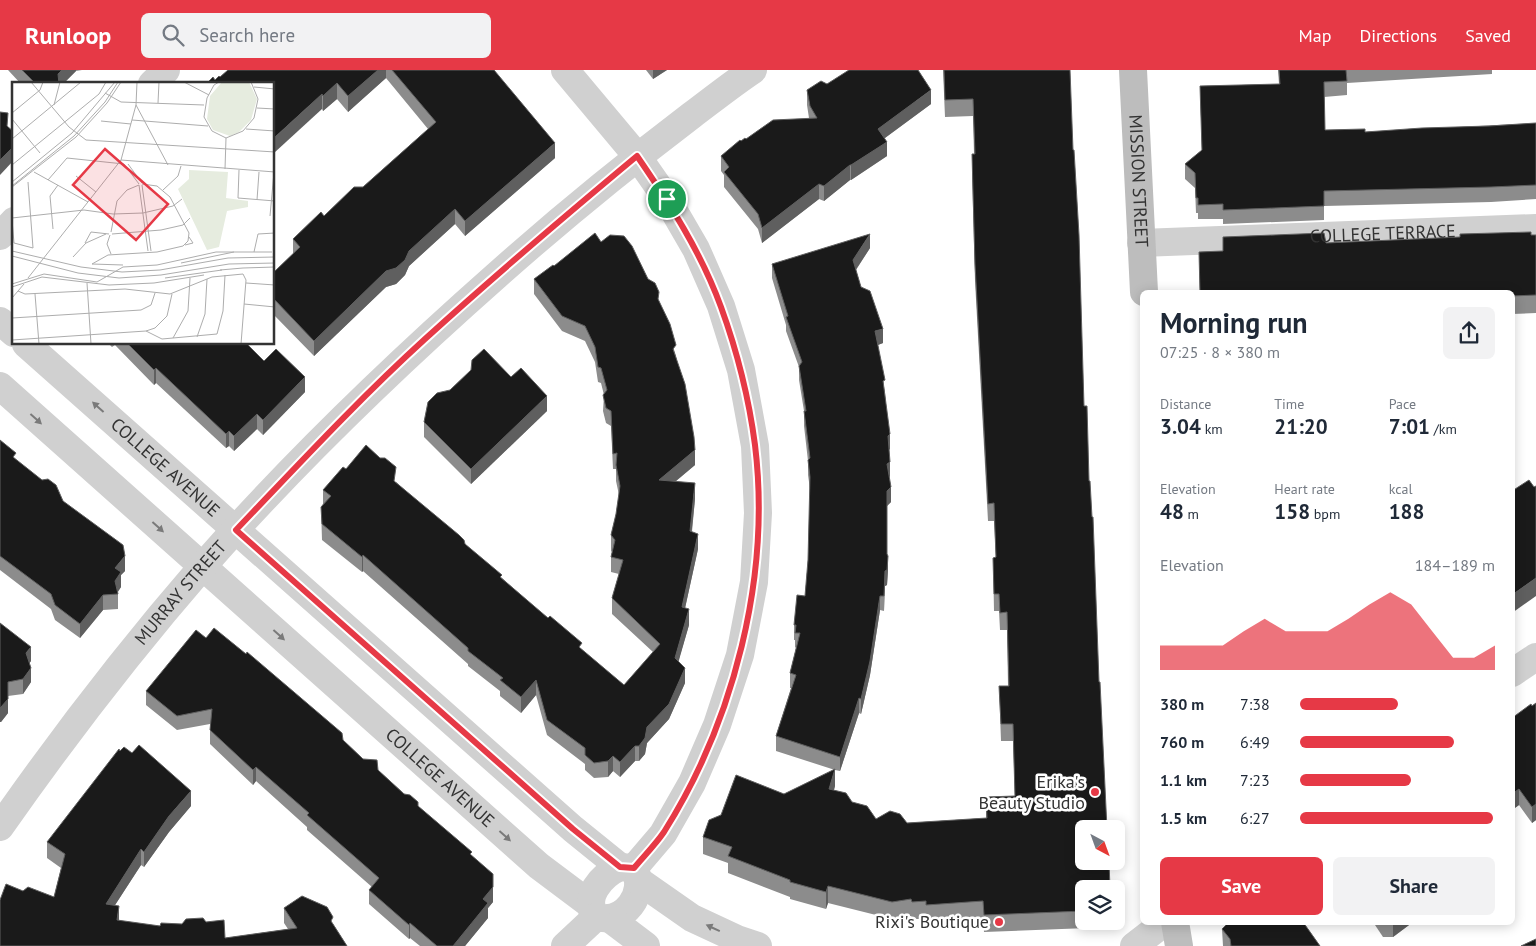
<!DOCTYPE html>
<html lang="en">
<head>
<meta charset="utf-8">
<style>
  body { margin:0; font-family:"PT Sans",sans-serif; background:#f2f2f3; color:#1f2937; height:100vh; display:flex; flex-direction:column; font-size:19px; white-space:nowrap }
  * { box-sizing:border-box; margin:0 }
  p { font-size:16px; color:#747a83 }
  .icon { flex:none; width:28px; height:28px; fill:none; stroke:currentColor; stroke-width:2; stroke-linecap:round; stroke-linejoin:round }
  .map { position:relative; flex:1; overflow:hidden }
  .side { position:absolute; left:1140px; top:220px; width:375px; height:635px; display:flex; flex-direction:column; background:#fff; border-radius:8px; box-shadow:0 2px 12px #0003 }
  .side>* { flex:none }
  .needle { width:32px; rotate:139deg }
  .fabs { position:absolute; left:1075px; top:750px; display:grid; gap:10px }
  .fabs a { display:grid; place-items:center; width:50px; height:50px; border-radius:8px; background:#fff; box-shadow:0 2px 12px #0003; font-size:25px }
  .pin { position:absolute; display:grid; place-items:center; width:42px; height:42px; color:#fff; margin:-21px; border:2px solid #fff; border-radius:50%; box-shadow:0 1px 5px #0007 }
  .round { display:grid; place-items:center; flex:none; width:52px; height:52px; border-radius:8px; background:#f2f2f3 }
  .summary { display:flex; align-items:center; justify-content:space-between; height:85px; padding:0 20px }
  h1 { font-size:28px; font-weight:800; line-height:38px }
  .metrics { display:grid; grid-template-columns:repeat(3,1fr); gap:8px; height:85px; padding:5px 20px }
  .metrics div { display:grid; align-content:center }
  .metrics b { font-size:21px; font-weight:800 }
  .metrics small { font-size:14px; font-weight:400 }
  .metrics p { font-size:14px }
  .chart { height:140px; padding:10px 20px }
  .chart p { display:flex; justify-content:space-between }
  .chart svg { width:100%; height:90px; margin-top:5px; fill:#e63946; opacity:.7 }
  .cta { display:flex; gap:10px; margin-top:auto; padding:10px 20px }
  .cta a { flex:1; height:58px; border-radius:8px; background:#e63946; color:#fff; font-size:20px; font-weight:800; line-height:58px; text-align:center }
  .cta a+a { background:#f2f2f3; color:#1f2937 }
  ul { padding:0 20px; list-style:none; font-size:16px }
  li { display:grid; grid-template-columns:80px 60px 1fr; align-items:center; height:38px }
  li i { height:12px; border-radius:6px; background:#e63946 }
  header { display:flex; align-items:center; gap:30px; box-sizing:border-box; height:70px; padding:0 25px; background:#e63946; color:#fff }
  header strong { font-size:24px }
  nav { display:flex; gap:28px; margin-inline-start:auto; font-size:18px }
  .search { width:350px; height:45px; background:#f2f2f3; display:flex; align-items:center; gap:12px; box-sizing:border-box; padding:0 18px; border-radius:8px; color:#747a83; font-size:19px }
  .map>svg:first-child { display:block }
</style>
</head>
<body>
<header>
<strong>Runloop</strong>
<div class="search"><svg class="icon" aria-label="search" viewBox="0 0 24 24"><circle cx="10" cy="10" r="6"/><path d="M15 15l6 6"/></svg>Search here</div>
<nav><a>Map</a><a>Directions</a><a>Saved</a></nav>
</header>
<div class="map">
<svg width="1536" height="876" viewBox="0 0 1536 876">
  <rect width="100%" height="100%" fill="#fff"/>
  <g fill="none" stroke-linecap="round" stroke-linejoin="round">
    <g stroke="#d0d0d0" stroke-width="28">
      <polyline points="565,0 637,86 667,129 696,179 721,236 741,300 755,376 758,443 754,512 740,585 717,655 692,713 663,764 634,798"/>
      <polyline points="152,14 166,0"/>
      <polyline points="0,166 14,151"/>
      <path id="s1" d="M1141 173 1536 158"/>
      <polyline points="0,251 14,263"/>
      <path id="s2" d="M26 274 573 759 620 797"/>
      <path id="s3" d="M0 316 539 796 591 835"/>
      <polyline points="1512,603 1536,587"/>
      <path id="s4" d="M0 757C63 667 130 580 202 497 293 393 393 297 496 206 560 149 625 96 692 45 712 30 732 14 753 0"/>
      <path d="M620 797 634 798C648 823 624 855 596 847 581 828 602 805 620 797Z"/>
      <polyline points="639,811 692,848 737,869 758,876"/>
      <polyline points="609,848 646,876"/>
      <polyline points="565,876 596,847"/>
      <polyline points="1134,876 1165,852"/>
    </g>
    <g stroke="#bdbdbd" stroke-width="28">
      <path id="s5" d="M1133 0 1144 222"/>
      <polyline points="1175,852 1179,876"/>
    </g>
  </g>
  <g fill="#8c8c8c">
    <polygon points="8,0 82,0 76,1 63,14 21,14"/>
    <polygon points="228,0 494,0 555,88 465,166 455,154 409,196 405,205 396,214 386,217 314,286 274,245 274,202 293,184 293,169 363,117 428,59 386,8 348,42 337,29 323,41 322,39 215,10 220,7"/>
    <polygon points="646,0 667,0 653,9"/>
    <polygon points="943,0 1070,0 1084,851 1095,851 1088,858 984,862 983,848 926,852 926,849 912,849 911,846 892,849 828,833 826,839 790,829 790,827 728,803 728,793 703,784 703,767 784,724 835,700 776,681 776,666 791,618 790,618 790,603 796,578 795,577 795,570 794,570 794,555 805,526 808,490 810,419 808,405 808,391 804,356 804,341 799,310 799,297 786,261 786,255 772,208 772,194 870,178 856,200 861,217 883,273 878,275 885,323 890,379 889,379 890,406 889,407 891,432 887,436 887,484 888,500 887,515 885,516 884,541 880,540 870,605 861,644 859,643 840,701 835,700 835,716 834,720 876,749 907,753 986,748 986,727 1015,726 1013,671 1001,671 999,616 1008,616 1007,560 1000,560 999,541 994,541 993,488 996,488 994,451 988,451 975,211 972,101 972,84 974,84 973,46 945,47"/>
    <polygon points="1278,0 1492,0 1492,4 1347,13 1347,25 1324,27 1325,60 1365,62 1536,53 1536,129 1491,132 1324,136 1324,150 1223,154 1223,149 1198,149 1198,143 1196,143 1195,118 1185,109 1185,94 1202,80 1200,16 1279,14"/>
    <polygon points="827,14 931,34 885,68 887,86 851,110 850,110 824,131 819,129 762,173 758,159 724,117 724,105 721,101 721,86 741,71 809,48 807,35 807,20"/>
    <polygon points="1531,165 1536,165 1536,243 1512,244 1512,222 1200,222 1199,182 1223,181 1326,173"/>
    <polygon points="601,172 659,231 676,286 695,395 675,412 695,429 692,462 698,479 685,538 689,555 678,592 685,613 669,649 647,673 645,684 639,691 635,691 620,707 613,701 608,707 594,708 585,700 585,694 547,665 536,625 521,643 500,626 500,621 468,596 468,594 363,501 362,502 322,470 321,437 323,434 323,420 346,399 396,412 465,474 502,508 582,580 624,615 653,582 612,544 612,528 619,504 611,502 611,487 612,482 611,481 611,465 616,444 619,425 616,411 616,399 613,399 611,356 606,353 603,341 604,325 601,313 598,312 595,292 585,271 562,261 534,224 534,209 554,196"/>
    <polygon points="109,274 247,274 264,291 305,322 263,365 257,359 234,381 229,376 226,378 156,313 154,315 115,275 112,277"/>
    <polygon points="511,307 547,341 471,414 424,367 424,352"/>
    <polygon points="0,370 16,390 63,431 125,501 121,505 121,517 118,522 118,539 103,540 80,568 55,550 51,539 0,500"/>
    <polygon points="0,553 31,591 29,593 31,612 23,624 8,626 8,643 1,652"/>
    <polygon points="206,568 343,670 363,689 378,700 418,736 472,786 493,832 488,838 488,848 465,876 420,876 410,868 409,869 369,834 369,820 372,817 307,760 307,757 256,711 253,715 210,674 210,654 177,660 146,635 146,621"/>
    <polygon points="1536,633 1536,750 1532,753 1519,735 1512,740 1512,648"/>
    <polygon points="191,736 169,762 144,797 141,795 115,835 119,851 160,856 206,852 225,868 288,859 284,853 284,838 333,854 347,876 0,876 23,821 54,827 61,798 47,788 47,772"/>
    <polygon points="1225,852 1303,852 1320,876 1223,876 1222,859 1226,856"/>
    <polygon points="1373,852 1413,852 1393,867 1383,867"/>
  </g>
  <g fill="#5f5f5f">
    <polygon points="62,0 76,0 76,1 63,14 58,14 58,4"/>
    <polygon points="378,0 386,0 386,8 348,42 348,26"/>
    <polygon points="653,0 667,0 653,9"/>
    <polygon points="337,13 337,29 323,41 323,26"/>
    <polygon points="931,20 931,34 878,73 878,59"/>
    <polygon points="322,24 322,39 274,83 274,68"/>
    <polygon points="887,72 887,86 851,110 851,95"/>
    <polygon points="555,73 555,88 465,166 465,151"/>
    <polygon points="14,76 14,90 0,105 0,90"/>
    <polygon points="850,95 850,110 824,131 824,116"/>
    <polygon points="819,114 819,129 762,173 762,158"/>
    <polygon points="455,139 455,154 409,196 405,205 396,214 386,217 314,286 314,271 386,201"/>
    <polygon points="870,164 870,178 853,204 853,190"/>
    <polygon points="883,259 883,273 875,276 875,261"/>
    <polygon points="156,298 156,313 154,315 154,300"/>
    <polygon points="305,307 305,322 263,365 263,350"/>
    <polygon points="547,326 547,341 471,414 471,399"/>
    <polygon points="257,344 257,359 234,381 234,366"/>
    <polygon points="229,361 229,376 226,378 226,364"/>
    <polygon points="890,364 890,379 888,381 888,366"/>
    <polygon points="695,380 695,395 659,425 659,410"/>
    <polygon points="890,392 890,406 887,409 887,394"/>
    <polygon points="695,413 695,429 690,477 690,461"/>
    <polygon points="891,417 891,432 887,436 887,421"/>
    <polygon points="698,464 698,479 682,552 682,537"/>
    <polygon points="363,485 363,501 362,502 362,487"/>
    <polygon points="125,486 125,501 121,505 121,517 116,524 115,524 115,498"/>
    <polygon points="888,486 888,500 887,515 885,516 884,541 885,501"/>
    <polygon points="1536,508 1536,526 1512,543 1512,525"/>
    <polygon points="103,525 103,540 80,568 80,554"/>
    <polygon points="880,526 880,540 870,605 861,644 861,629"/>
    <polygon points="689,539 689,555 675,604 675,588"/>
    <polygon points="31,577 31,591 26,598 26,583"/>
    <polygon points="31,598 31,612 23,624 23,609"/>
    <polygon points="685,598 685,613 669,649 647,673 645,684 639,691 639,676 647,657"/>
    <polygon points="536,610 536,625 521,643 521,627"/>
    <polygon points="859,628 859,643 840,701 840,687"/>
    <polygon points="8,629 8,643 1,652 0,652 0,638"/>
    <polygon points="635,676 635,691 620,707 620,692"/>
    <polygon points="613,686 613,701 608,707 608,691"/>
    <polygon points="256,697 256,711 253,715 253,700"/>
    <polygon points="835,699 835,716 829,736 829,719"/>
    <polygon points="1519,719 1519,735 1512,740 1512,724"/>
    <polygon points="191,721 191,736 169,762 144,797 144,782 169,746"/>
    <polygon points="1536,734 1536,750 1532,753 1532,737"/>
    <polygon points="141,779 141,795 106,849 106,834"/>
    <polygon points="493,804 493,832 488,838 488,848 465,876 453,876 483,829"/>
    <polygon points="828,816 828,833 826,839 826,822"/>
    <polygon points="119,836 119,851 117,850"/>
    <polygon points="1088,851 1095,851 1088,858"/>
    <polygon points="1393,852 1413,852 1393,867"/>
    <polygon points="410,853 410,868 409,869 409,855"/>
  </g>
  <g fill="#1a1a1a" stroke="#5f5f5f">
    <polygon points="22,0 62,0 58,4 59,14 36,14"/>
    <polygon points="228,0 378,0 348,26 337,13 323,26 322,24 274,68 274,14 206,14 213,7 215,10 219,6 220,7"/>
    <polygon points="392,0 494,0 555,73 465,151 455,139 409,181 405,190 396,198 386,201 314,271 274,229 274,202 300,177 293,169 321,142 324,146 354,117 363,117 436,52"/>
    <polygon points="849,0 918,0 931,20 878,59 887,72 851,95 850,95 824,116 819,114 762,158 758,144 724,102 729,97 721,86 740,70 741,71 745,68 746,69 773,50 817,48 810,36 807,20 821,11 827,14"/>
    <polygon points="944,0 1070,0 1073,80 1074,80 1079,165 1084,336 1087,336 1089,411 1090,411 1092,447 1093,447 1099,612 1100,612 1107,759 1084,759 1084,791 1109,791 1110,819 1084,819 1084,841 984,845 983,831 926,835 926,831 912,832 911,829 892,832 828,816 826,822 790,812 790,810 728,786 732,777 703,767 709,750 721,745 736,705 784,724 835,699 829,719 846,723 852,732 867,736 876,749 890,741 900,744 907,753 987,748 986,727 1015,726 1013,654 1001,654 999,616 1009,616 1007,542 1000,543 999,524 994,524 993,488 996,487 994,433 988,434 975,194 972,84 975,84 973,29 945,30"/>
    <polygon points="1279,0 1346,0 1347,11 1324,12 1325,60 1365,59 1365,62 1422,58 1489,56 1536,53 1536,115 1491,117 1324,121 1324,136 1223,140 1223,134 1198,135 1198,128 1196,128 1195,103 1185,94 1202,80 1200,16 1280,14"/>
    <polygon points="0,42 8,43 7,56 14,62 14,76 0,90"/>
    <polygon points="1531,162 1531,165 1536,165 1536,225 1512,226 1512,222 1200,222 1199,182 1223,181 1223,167 1324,163 1326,173 1460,167 1460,164"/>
    <polygon points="595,163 601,172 610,165 624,166 632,176 648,209 655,213 659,222 658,229 670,254 676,275 673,279 685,314 694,367 695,380 659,410 695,413 690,461 698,464 682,537 689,539 675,588 685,598 669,634 647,657 645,668 639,676 635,676 620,692 613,686 608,691 594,693 585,685 585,678 547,650 536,610 521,627 500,610 503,608 468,581 468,578 363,485 362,487 322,454 321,437 331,426 323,420 343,397 346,399 366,375 380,388 385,388 396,397 394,411 459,465 464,470 465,474 502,505 500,507 548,548 550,546 582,573 579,577 624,615 660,574 612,528 623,490 611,487 615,470 611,465 616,444 620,416 616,395 617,383 613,384 611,341 606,338 603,325 607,320 601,298 598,297 595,277 585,256 562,246 534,209 553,195 554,196"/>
    <polygon points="870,164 853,190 861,217 870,221 883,259 875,261 885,310 883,311 890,364 888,366 890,392 887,394 891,417 887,421 887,484 888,486 887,500 885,501 884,526 880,526 870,591 861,629 859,628 840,687 776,666 796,605 790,603 800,563 795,563 796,555 794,555 797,525 805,526 808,490 810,407 808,390 810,388 804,341 806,341 799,296 802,292 786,247 788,246 772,194"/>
    <polygon points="128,274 247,274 264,291 276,279 305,307 263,350 257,344 234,366 229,361 226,364 156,298 154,300"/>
    <polygon points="484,279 511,307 521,298 547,326 471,399 424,352 428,332 437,323 450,320 471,300 472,290"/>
    <polygon points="0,370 16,383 13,387 42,410 48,409 56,415 63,431 123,475 125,486 115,498 121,502 115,511 118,524 103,525 80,554 55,535 51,524 0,486"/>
    <polygon points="1529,410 1534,417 1536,416 1536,508 1512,525 1512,421"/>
    <polygon points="0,553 31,577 26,583 31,598 23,609 8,612 8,629 1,637 0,638"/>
    <polygon points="214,558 246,584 247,582 342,663 343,670 363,689 377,690 378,700 404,724 410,725 418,732 418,736 472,782 470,784 493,804 493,817 483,829 488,833 453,876 437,876 410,853 409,855 369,820 379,808 307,745 309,743 256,697 253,700 210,660 212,639 177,646 146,621 196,560 206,568"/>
    <polygon points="1536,633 1536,734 1532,737 1519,719 1512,724 1512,648 1531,634 1532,636"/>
    <polygon points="139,675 191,721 169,746 144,782 141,779 106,834 119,836 117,850 160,856 161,853 182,854 186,849 203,848 206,852 224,850 225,868 297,858 284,838 302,826 327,837 333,847 331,851 347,876 0,876 0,830 6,814 23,821 28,817 54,827 65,784 47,772 119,679 120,681 124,677 132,683"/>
    <polygon points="1226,852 1303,852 1320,876 1231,876 1230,869 1222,859 1226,855"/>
    <polygon points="1536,869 1536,876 1521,876"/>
  </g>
  <defs><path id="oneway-solid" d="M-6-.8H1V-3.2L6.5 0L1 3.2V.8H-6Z" transform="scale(1.25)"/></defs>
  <g fill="#7a7a7a">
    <use href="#oneway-solid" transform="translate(98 337) rotate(-138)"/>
    <use href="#oneway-solid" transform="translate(36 349) rotate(42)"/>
    <use href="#oneway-solid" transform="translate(158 457) rotate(42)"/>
    <use href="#oneway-solid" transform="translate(279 565) rotate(42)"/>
    <use href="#oneway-solid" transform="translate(505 766) rotate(42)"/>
    <use href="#oneway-solid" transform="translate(713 858) rotate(-155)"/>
  </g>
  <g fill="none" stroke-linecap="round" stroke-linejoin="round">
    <g stroke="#fff" stroke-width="10">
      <path id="route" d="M637 86C670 134 701 182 721 237 737 281 749 329 755 375 771 506 734 651 664 762 655 775 644 786 634 798L620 797 573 759 236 460C298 395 359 329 425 269 494 206 565 146 637 86Z"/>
    </g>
    <use href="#route" stroke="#e63946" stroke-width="6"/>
  </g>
  <g fill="#e63946" stroke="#fff" stroke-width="2">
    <circle cx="1095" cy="722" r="5"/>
    <circle cx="999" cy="852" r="5"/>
  </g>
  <g text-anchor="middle" stroke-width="5" stroke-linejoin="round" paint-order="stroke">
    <g font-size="18" fill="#333" stroke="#fff">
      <text dy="6" stroke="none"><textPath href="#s5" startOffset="111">MISSION STREET</textPath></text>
      <text dy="6" stroke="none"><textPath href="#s1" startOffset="242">COLLEGE TERRACE</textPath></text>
      <text dy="6" stroke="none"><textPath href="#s2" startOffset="186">COLLEGE AVENUE</textPath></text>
      <text dy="6" stroke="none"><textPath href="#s4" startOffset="296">MURRAY STREET</textPath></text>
      <text dy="6" stroke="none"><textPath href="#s3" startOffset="589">COLLEGE AVENUE</textPath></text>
    </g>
    <g font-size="18" fill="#333" stroke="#fff" text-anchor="end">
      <text x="1085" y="718">Erika's<tspan x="1085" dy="21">Beauty Studio</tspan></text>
      <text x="989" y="858">Rixi's Boutique</text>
    </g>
  </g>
  <g transform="translate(12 12)">
    <rect width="262" height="262" fill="#fff"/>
    <path d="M210 0H237L245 17 239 38 227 50 218 54 201 48 195 37 198 14ZM177 88 216 90 214 116 236 119V125L215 129 207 165 195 168 166 107 177 97Z" fill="#e6ecdf"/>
    <path fill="none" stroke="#adadad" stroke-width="1" d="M19 0 57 45 74 58 263 70M172 0 197 13M207 0 202 3 195 16 192 35 200 49 214 56 231 49 242 36 246 17 239 0M242 5 263 7M93 11 109 20 192 23M146 21 147 0M42 23 48 0M124 23 156 83M245 26 263 27M0 31 28 8 31 0M0 37 28 71M120 38 196 44M89 39 119 42M234 47 263 49M0 57 69 0M109 78 263 90M116 82 130 101M0 83 87 12 94 0M213 87 214 56M227 88 226 116 263 119M22 90 76 120M64 94 84 110M36 98 55 76 112 82 127 102M0 100 60 51 103 0M127 103 136 169M130 103 139 169M0 104 62 54 93 20 106 0M0 105 64 55 95 21 109 0M151 108 166 94 169 84M245 118 247 90M258 134 262 90M0 136 72 128 101 132 131 131 161 124 170 117M0 138 2 161 21 166 16 100M41 147 38 114 46 103M99 150 105 119 115 108 127 103M100 152 149 148 171 143 178 136M98 153 95 162 99 172M73 161 79 150 97 152M173 163 181 161 177 155M0 169 69 185 110 190 148 188 216 176 263 175M242 170 246 152 263 151M0 174 66 191 107 196 149 193 217 182 263 181M61 175 74 161 94 152M169 181 222 170M80 182 96 173 145 170 171 164 176 159 177 151 158 115 145 104 130 102M80 182 111 183M231 186 263 185M208 188 231 186M16 196 109 78 124 23 125 0M153 196 210 188M75 201 79 262M234 201 263 203M0 202 32 192 85 200 111 185 145 183 204 170H260M0 205 30 195 97 203 142 201 192 193M6 209 13 212 113 207 158 212 200 195 231 192 234 198 229 262M23 212 27 262M0 216 12 202M232 222 263 225M0 236 129 228 139 223 143 211M134 249 150 257 205 252 211 229 213 193M185 255 193 232 195 197M161 256 176 229 178 196M0 258 134 249 143 246 155 234 160 212M233 262H250"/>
    <path fill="#e63946" fill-opacity="0.15" stroke="#e63946" stroke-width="2.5" d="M93 67 156 122 124 158 61 103Z"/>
    <rect width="262" height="262" fill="none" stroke="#333" stroke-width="2.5"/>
  </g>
</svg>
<div class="fabs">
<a><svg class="needle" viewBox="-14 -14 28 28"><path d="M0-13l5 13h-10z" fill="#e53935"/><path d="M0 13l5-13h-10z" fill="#747a83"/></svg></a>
<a><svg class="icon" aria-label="layers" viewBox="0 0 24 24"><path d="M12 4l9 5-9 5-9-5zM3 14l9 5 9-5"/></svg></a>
</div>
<div class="pin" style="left:667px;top:129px;background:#1e9e55"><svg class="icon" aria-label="arrive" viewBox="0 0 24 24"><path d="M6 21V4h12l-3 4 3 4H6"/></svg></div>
<section class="side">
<div class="summary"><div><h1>Morning run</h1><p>07:25 · 8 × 380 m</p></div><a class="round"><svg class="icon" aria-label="share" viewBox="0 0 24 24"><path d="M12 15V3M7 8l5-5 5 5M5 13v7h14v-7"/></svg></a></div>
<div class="metrics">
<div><p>Distance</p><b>3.04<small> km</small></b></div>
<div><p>Time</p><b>21:20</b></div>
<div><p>Pace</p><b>7:01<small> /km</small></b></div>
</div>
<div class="metrics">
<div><p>Elevation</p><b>48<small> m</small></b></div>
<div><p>Heart rate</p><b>158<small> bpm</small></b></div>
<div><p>kcal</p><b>188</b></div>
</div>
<div class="chart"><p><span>Elevation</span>184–189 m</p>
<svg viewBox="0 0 160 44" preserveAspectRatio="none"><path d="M0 44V32L10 32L20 32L30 32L40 25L50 19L60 25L70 25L80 25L90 19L100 12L110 6L120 12L130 25L140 38L150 38L160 32V44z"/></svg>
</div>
<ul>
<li><b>380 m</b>7:38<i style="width:50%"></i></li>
<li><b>760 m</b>6:49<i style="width:79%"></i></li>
<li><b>1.1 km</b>7:23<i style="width:57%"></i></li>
<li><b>1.5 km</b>6:27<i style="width:99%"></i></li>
</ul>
<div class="cta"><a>Save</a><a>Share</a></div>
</section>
</div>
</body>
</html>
